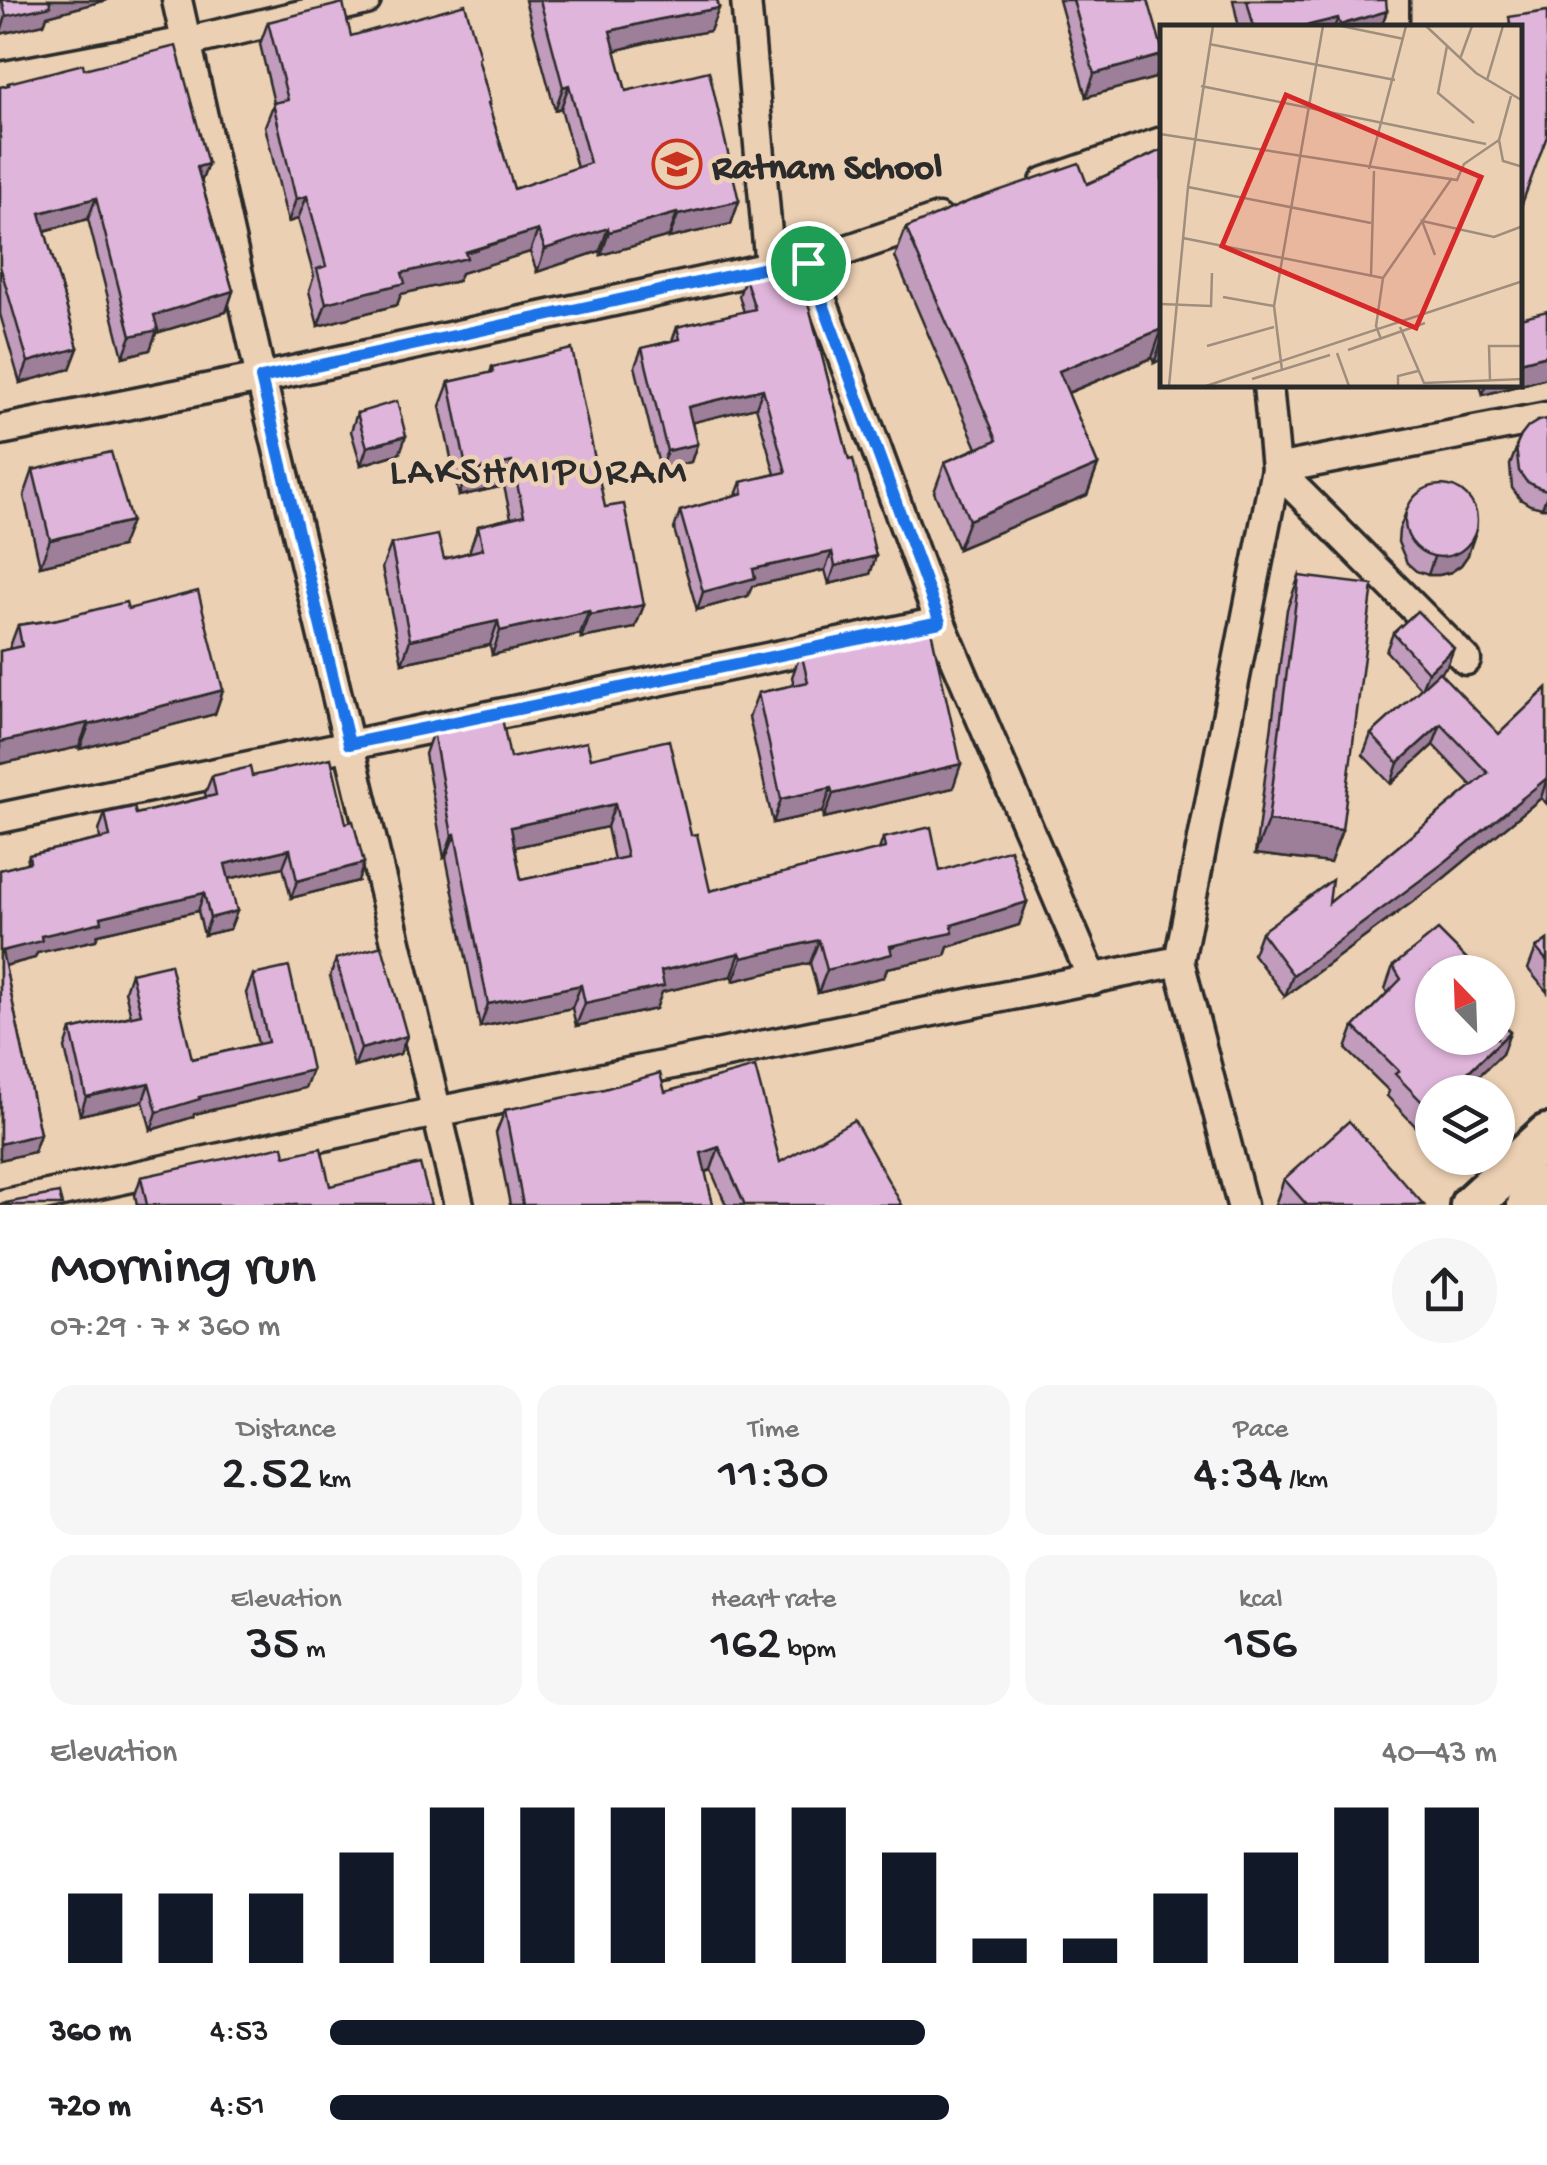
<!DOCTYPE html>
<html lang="en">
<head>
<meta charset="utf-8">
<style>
  body { margin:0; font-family:"Gochi Hand",sans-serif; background:#f6f6f6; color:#202124; height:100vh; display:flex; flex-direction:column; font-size:38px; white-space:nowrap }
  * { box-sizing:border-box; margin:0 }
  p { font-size:32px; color:#757577 }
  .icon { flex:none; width:55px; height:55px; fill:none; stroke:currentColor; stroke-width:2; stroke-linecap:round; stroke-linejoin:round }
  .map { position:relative; height:1205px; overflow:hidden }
  .details { display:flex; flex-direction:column; background:#fff; flex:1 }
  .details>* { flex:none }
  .needle { width:65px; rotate:337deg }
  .tools { position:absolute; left:1415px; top:955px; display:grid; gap:20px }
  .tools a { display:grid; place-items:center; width:100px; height:100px; border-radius:50%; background:#fff; box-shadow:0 2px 8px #0004; font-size:50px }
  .pin { position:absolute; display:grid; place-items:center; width:85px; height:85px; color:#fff; margin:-42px; border:5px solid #fff; border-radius:50%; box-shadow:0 2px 10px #0007 }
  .round { display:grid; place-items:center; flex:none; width:105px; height:105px; border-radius:52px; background:#f6f6f6 }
  .summary { display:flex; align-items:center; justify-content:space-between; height:170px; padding:0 50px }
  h1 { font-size:55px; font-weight:600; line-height:75px }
  .figures { display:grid; grid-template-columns:repeat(3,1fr); gap:15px; height:170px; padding:10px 50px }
  .figures div { display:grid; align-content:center; border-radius:25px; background:#f6f6f6; text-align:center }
  .figures b { font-size:50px; font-weight:600 }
  .figures small { font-size:28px; font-weight:400 }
  .figures p { font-size:28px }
  .chart { height:280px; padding:20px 50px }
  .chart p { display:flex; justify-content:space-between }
  .chart svg { width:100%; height:180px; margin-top:10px; stroke:#111827; stroke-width:6 }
  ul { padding:0 50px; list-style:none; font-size:32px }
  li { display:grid; grid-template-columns:160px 120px 1fr; align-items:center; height:75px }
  li i { height:25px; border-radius:12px; background:#111827 }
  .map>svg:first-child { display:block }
</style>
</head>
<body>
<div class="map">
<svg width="1547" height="1205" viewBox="0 0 1547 1205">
  <rect width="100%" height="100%" fill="#ecd0b3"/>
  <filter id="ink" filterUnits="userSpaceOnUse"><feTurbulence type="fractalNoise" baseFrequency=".01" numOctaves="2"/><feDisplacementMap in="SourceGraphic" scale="20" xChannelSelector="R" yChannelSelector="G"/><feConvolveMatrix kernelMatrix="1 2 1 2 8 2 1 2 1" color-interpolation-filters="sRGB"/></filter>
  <g filter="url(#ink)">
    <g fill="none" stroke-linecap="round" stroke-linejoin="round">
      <g stroke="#2b2b2b" stroke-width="35">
        <g id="minor">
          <polyline points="177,0 261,378 459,1205"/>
          <polyline points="746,0 770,267"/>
          <polyline points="1394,0 1394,28"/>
          <polyline points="0,77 186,42 366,0"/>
          <polyline points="1045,182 1162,142"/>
          <polyline points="808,263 940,622 1093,980"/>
          <polyline points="0,430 261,378 770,267 808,263 938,219"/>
          <polyline points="1466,660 1276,469 1547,417"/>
          <polyline points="0,818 940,622"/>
          <polyline points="1,1205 436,1112 1179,961"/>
          <polyline points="1242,1205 1179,961 1276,469 1268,385"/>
        </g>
      </g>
      <g stroke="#2b2b2b" stroke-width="48">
        <g id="secondary">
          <polyline points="1471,1205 1547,1135"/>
          <polyline points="1528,1205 1547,1187"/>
        </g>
      </g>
      <use href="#minor" stroke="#ecd0b3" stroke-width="28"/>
      <use href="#secondary" stroke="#ecd0b3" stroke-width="40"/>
    </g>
    <g fill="#c19cbc" stroke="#2b2b2b" stroke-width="2.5" fill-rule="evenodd">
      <polygon points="0,0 107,0 47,16 44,24 0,34"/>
      <polygon points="525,0 717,0 719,8 710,31 648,42 615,51 626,91 739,201 731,224 669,238 669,236 601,255 600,251 537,272 530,252 461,273 458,281 401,294 397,305 318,326 309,291 314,276 298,219 288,222 265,126 274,103 260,44 268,22 351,36 479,62 490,102 489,106 514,189 577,168 561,108 555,110"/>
      <polygon points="1059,0 1148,0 1155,78 1086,97"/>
      <polygon points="1233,0 1386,0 1381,28 1239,28"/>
      <polygon points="84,69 208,164 201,182 233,291 226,312 156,333 150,350 123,357 88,219 45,231 78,348 70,369 20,383 0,314 0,87 7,86 8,83"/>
      <polygon points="1162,150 1162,359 1154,363 1152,358 1068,393 1098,465 1087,495 958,549 934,492 945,462 977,448 895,257 906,228 1087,184"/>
      <polygon points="745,278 808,304 849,460 876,556 870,574 829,584 825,570 752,586 748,596 697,610 674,529 680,511 736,495 741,482 775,474 756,407 692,422 697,444 691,462 660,469 635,366 642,348 672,341 677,327 744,312 739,296"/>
      <polygon points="1547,311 1547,378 1483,395 1480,385 1520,385"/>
      <polygon points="492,367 605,507 644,605 635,628 581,638 580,634 492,655 490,645 402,663 382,568 391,544 444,559 470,552 470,549 478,526 511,518 504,486 459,496 440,406 449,382 490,373"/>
      <polygon points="357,413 400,453 361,465 351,431"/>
      <polygon points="1547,419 1547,508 1542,508 1530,505 1520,499 1512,488 1510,465 1521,436"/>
      <polygon points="33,470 121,547 40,566 24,496"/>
      <polygon points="1406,512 1468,555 1461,565 1451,572 1439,575 1428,575 1416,571 1407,563 1398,542 1399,530"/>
      <polygon points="1299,576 1342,830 1330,863 1255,854 1287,609"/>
      <polygon points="128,609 223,690 215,714 80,749 79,747 0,764 0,651 9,649 18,625"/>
      <polygon points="1393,633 1447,666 1440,673 1499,734 1547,688 1547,804 1541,798 1438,883 1285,996 1253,954 1261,932 1329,903 1472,786 1433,745 1391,784 1363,755 1371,734 1421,689 1386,651"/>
      <polygon points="852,644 953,788 824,818 823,812 773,823 749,717 758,693 794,685 792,677 801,652"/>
      <path d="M433 731 510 758H591L691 835 710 891 879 850 883 838 940 871 1027 902 1019 925 948 947 945 956 887 968 884 977 818 993 810 963 733 981 732 976 662 992 656 1009 576 1026 572 1008 480 1027 446 857 444 858 425 754ZM607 827 614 860 521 880 515 847Z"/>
      <polygon points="212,776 252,776 358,881 291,898 283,867 228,879 237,911 230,929 204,935 198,911 98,934 96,940 37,953 35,958 5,966 40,1134 34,1152 0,1160 0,870 26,864 29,855 100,839 99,831 105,813 136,814 206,797 205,793"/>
      <polygon points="1547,940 1547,992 1528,969 1536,948"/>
      <polygon points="336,959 407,1036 400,1054 354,1067 330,976"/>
      <polygon points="1393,966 1432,972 1510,1032 1502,1054 1432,1092 1432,1121 1421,1132 1387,1096 1389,1091 1346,1049 1354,1027 1387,993 1385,989"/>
      <polygon points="131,973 192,1059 258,1044 246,993 253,975 305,1088 194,1114 193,1117 151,1130 143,1101 80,1115 65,1048 71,1030 131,1016 125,991"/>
      <polygon points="665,1092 780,1162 902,1205 726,1205 711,1170 705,1172 713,1205 510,1205 496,1133 505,1110"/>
      <polygon points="285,1156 330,1186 431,1205 137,1205 135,1195 141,1177"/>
      <polygon points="1284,1179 1424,1205 1275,1205"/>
    </g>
    <g fill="#9d7f99" stroke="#2b2b2b" stroke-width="2.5">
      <polygon points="49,0 107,0 47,16 44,24 0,34 6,16"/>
      <polygon points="719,8 710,31 648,42 602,54 610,31 656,20"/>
      <polygon points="1387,11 1381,28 1339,28 1340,25"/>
      <polygon points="1338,18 1334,28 1297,28"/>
      <polygon points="1162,55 1162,60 1155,78 1086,97 1094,74"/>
      <polygon points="569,85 561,108 555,110 563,87"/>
      <polygon points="208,164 200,185 197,167"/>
      <polygon points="307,196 298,219 288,222 296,199"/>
      <polygon points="96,198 88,219 32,234 40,213"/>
      <polygon points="739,201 731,224 669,238 678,215"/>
      <polygon points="677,213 669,236 601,255 609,232"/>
      <polygon points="608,228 600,251 537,272 545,249"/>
      <polygon points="538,230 530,252 461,273 458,281 401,294 397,305 318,326 326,303 402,273"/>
      <polygon points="233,291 226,312 156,333 150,350 123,357 131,336 154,315"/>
      <polygon points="1162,329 1152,358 1048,401 1059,371"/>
      <polygon points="1162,340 1162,359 1154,363"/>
      <polygon points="78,348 70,369 20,383 28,362"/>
      <polygon points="1547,355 1547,378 1483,395 1486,385 1520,385 1520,362"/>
      <polygon points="763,389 756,407 682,425 688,407"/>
      <polygon points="406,436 400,453 361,465 367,447"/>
      <polygon points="697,444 691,462 660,469 667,451"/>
      <polygon points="512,462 504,486 459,496 467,472"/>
      <polygon points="1098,465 1087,495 958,549 969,520"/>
      <polygon points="1547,495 1547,508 1542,508"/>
      <polygon points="131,521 121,547 40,566 50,540"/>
      <polygon points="1474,537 1468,555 1461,565 1451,572 1439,575 1428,575 1434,557"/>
      <polygon points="832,552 825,570 752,586 748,596 697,610 703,592 753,569"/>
      <polygon points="876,556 870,574 829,584 835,566"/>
      <polygon points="644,605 635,628 581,638 590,615"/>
      <polygon points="589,611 580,634 492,655 500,631"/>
      <polygon points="498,621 490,645 402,663 410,640"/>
      <polygon points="1454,648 1447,666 1421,689 1428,672"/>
      <polygon points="223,690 215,714 80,749 89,725"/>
      <polygon points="88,723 79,747 0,764 0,742"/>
      <polygon points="1441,724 1433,745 1391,784 1398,763"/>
      <polygon points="961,764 953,788 824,818 833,794"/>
      <polygon points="1547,778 1541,798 1438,883 1285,996 1293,975"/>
      <polygon points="831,788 823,812 773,823 781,799"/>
      <polygon points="615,804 607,827 502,850 511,827"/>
      <polygon points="1268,821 1342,830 1330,863 1255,854"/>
      <polygon points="455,834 446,857 444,858 452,835"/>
      <polygon points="290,849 283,867 218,881 225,864"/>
      <polygon points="364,863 358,881 291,898 297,881"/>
      <polygon points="204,893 198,911 98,934 96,940 37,953 35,958 0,967 2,951 41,936 101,917"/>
      <polygon points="1027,902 1019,925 948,947 945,956 887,968 884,977 818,993 827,970 952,925"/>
      <polygon points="237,911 230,929 204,935 210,918"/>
      <polygon points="819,940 810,963 733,981 742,958"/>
      <polygon points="740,953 732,976 662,992 656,1009 576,1026 585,1003 661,971"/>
      <polygon points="581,985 572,1008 480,1027 488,1004"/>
      <polygon points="1510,1032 1502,1054 1462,1092 1447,1092"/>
      <polygon points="407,1036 400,1054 354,1067 361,1049"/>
      <polygon points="312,1070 305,1088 194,1114 193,1117 151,1130 157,1112 199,1097"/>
      <polygon points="149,1083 143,1101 80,1115 86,1097"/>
      <polygon points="1432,1106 1432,1121 1421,1132 1429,1109"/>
      <polygon points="40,1134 34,1152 0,1160 0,1144"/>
      <polygon points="719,1147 711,1170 693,1176 701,1153"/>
    </g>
    <g fill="#e0b5db" stroke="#2b2b2b" stroke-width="2.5" fill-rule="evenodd">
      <polygon points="2,0 49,0 51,6 6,16"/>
      <polygon points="540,0 717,0 719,8 656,20 610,31 626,91 709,71 739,201 678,215 677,213 609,232 608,228 545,249 538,230 465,252 467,258 402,273 405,283 326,303 317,269 326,266 307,196 296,199 273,103 288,100 268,22 343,3 351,36 465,4 480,57 478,58 490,102 488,103 514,189 590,163 569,85 563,87"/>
      <polygon points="1073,0 1148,0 1162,48 1162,55 1094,74"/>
      <polygon points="1247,0 1386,0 1387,11 1340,25 1338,18 1297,28 1254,28"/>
      <polygon points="1547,11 1547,136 1520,209 1521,95 1520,28 1511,28 1509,17"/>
      <polygon points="176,46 208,164 197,167 233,291 154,315 158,330 131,336 96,198 40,213 78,348 28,362 0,266 0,87 9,85 8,83 83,64 84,69"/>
      <polygon points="1162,150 1162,329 1059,371 1098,465 969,520 945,462 997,440 906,228 972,200 1079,163 1087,184"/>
      <polygon points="803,264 812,293 806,295 849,460 853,459 876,556 835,566 832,552 753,569 755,578 703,592 680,511 743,493 741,482 786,472 763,389 688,407 697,444 667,451 642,348 680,339 677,327 755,309 745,278 785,266"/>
      <polygon points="1547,311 1547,355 1520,362 1520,318"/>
      <polygon points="572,349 605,507 624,504 644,605 590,615 589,611 500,631 498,621 410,640 391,544 438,535 444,559 483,549 478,526 524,515 512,462 467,472 449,382 493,372 492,367"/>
      <polygon points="397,401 406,436 367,447 357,413"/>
      <polygon points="1547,419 1547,490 1537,487 1526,481 1519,471 1516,447 1521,436 1528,427 1538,421"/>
      <polygon points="111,452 131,521 50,540 33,470"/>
      <circle cx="1441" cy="521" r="36"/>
      <polygon points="1299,576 1373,585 1342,830 1268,821"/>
      <polygon points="198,591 223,690 89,725 88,723 0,742 0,651 22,646 18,625 54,620 126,602 128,609"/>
      <polygon points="1417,611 1454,648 1428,672 1393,633"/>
      <polygon points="930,626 961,764 833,794 831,788 781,799 758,693 808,682 801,652 851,641 852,644"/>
      <polygon points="1439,672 1499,734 1547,688 1547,778 1445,862 1293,975 1261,932 1332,880 1329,903 1488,773 1441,724 1398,763 1371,734"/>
      <path d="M502 718 510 758 587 742 591 758 669 740 691 835 697 834 710 891 885 848 883 838 931 827 940 871 1010 849 1027 902 952 925 953 933 890 946 892 954 827 970 819 940 742 958 740 953 661 971 664 986 585 1003 581 985 488 1004 455 834 452 835 433 731ZM615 804 627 857 521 880 511 827Z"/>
      <polygon points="331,758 346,823 353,821 364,863 297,881 290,849 225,864 237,911 210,918 204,893 101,917 102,922 41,936 42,941 2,951 40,1134 0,1144 0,870 30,862 29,855 110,837 105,813 134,807 136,814 216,795 212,776 250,767 252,776"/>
      <polygon points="1438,930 1479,971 1477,972 1432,972 1432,1038 1498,1038 1498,1019 1510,1032 1447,1092 1432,1092 1432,1106 1429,1109 1395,1074 1399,1071 1354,1027 1401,979 1393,966"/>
      <polygon points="1547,940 1547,961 1536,948"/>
      <polygon points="382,946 407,1036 361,1049 336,959"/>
      <polygon points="170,964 192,1059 268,1042 253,975 289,967 312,1070 199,1097 200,1099 157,1112 149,1083 86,1097 71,1030 141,1014 131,973"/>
      <polygon points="755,1067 780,1162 854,1120 902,1205 745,1205 719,1147 701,1153 713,1205 523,1205 505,1110 604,1089 660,1073 665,1092"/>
      <polygon points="1349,1121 1424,1205 1307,1205 1284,1179"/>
      <polygon points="283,1146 285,1156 321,1148 330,1186 420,1164 431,1205 147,1205 141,1177"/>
      <polygon points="59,1193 62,1205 0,1205 0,1204"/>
    </g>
  </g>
  <g fill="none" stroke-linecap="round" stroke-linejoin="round" filter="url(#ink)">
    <g stroke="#fff" stroke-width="20">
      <polygon id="route" points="808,263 940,622 349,744 261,378 770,267"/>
    </g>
    <use href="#route" stroke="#1a73e8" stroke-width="12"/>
  </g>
  <defs>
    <g id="school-ring" transform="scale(2.5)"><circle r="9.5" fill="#ecd0b3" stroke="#c8321e" stroke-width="1.5"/><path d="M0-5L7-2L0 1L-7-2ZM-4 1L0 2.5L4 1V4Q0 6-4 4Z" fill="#c8321e"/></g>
  </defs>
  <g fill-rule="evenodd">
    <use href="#school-ring" x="677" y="164"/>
  </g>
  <g text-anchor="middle" stroke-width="9" stroke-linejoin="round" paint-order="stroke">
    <g font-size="38" font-weight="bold" fill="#2b2b2b" stroke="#ecd0b3" text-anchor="start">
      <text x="712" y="177">Ratnam School</text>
    </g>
    <g font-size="42" letter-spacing="2.5" fill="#2b2b2b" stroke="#ecd0b3">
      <text x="539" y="482">LAKSHMIPURAM</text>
    </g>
  </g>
  <g transform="translate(1160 25)">
    <rect width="362" height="362" fill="#ecd0b3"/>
    <path fill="none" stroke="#9f8e7d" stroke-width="2.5" d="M181 1 244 14M266 1 316 48 363 76M49 19 235 55M287 21 278 68 314 98M300 34 312 1M327 55 343 1M41 61 326 119M0 109 297 155 304 139 339 115 351 71M339 115 343 136 363 142M209 144 246 1M28 162 211 198M23 213 223 253M275 230 262 196 334 212 363 201M211 251 214 146M63 272 114 281M0 279 51 281 52 248M240 302 264 358 363 354M221 314 216 301 223 253 292 153M47 321 114 302M188 325 265 298M177 328 189 361M122 345 114 281 163 1M92 354 170 330M330 355 329 321H363M9 361 28 162 53 1M46 361 363 256M238 361V351L258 346"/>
    <path fill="#d62828" fill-opacity="0.15" stroke="#d62828" stroke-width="5" d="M126 70 321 152 256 303 62 221Z"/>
    <rect width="362" height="362" fill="none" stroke="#2b2b2b" stroke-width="5"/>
  </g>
</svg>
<div class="tools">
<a><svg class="needle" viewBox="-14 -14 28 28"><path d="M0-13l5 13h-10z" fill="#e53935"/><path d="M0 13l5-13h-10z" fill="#757577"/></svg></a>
<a><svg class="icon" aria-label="layers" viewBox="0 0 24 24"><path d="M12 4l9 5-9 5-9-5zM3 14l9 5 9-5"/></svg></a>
</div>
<div class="pin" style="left:808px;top:263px;background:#1e9e55"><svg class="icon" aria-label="arrive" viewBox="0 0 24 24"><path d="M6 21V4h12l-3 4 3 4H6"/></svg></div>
</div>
<section class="details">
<div class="summary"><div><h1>Morning run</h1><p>07:29 · 7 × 360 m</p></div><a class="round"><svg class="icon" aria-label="share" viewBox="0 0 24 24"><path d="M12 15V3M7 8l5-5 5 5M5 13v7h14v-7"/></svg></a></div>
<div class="figures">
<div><p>Distance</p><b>2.52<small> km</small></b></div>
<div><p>Time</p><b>11:30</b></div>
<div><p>Pace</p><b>4:34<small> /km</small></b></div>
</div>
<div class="figures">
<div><p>Elevation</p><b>35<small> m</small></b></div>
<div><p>Heart rate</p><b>162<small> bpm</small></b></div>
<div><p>kcal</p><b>156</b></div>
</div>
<div class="chart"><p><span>Elevation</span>40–43 m</p>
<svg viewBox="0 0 160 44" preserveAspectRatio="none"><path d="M5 44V27M15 44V27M25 44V27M35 44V17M45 44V6M55 44V6M65 44V6M75 44V6M85 44V6M95 44V17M105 44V38M115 44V38M125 44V27M135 44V17M145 44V6M155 44V6"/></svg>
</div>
<ul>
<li><b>360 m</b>4:53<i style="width:51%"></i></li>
<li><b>720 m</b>4:51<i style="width:53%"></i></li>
</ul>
</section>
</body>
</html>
